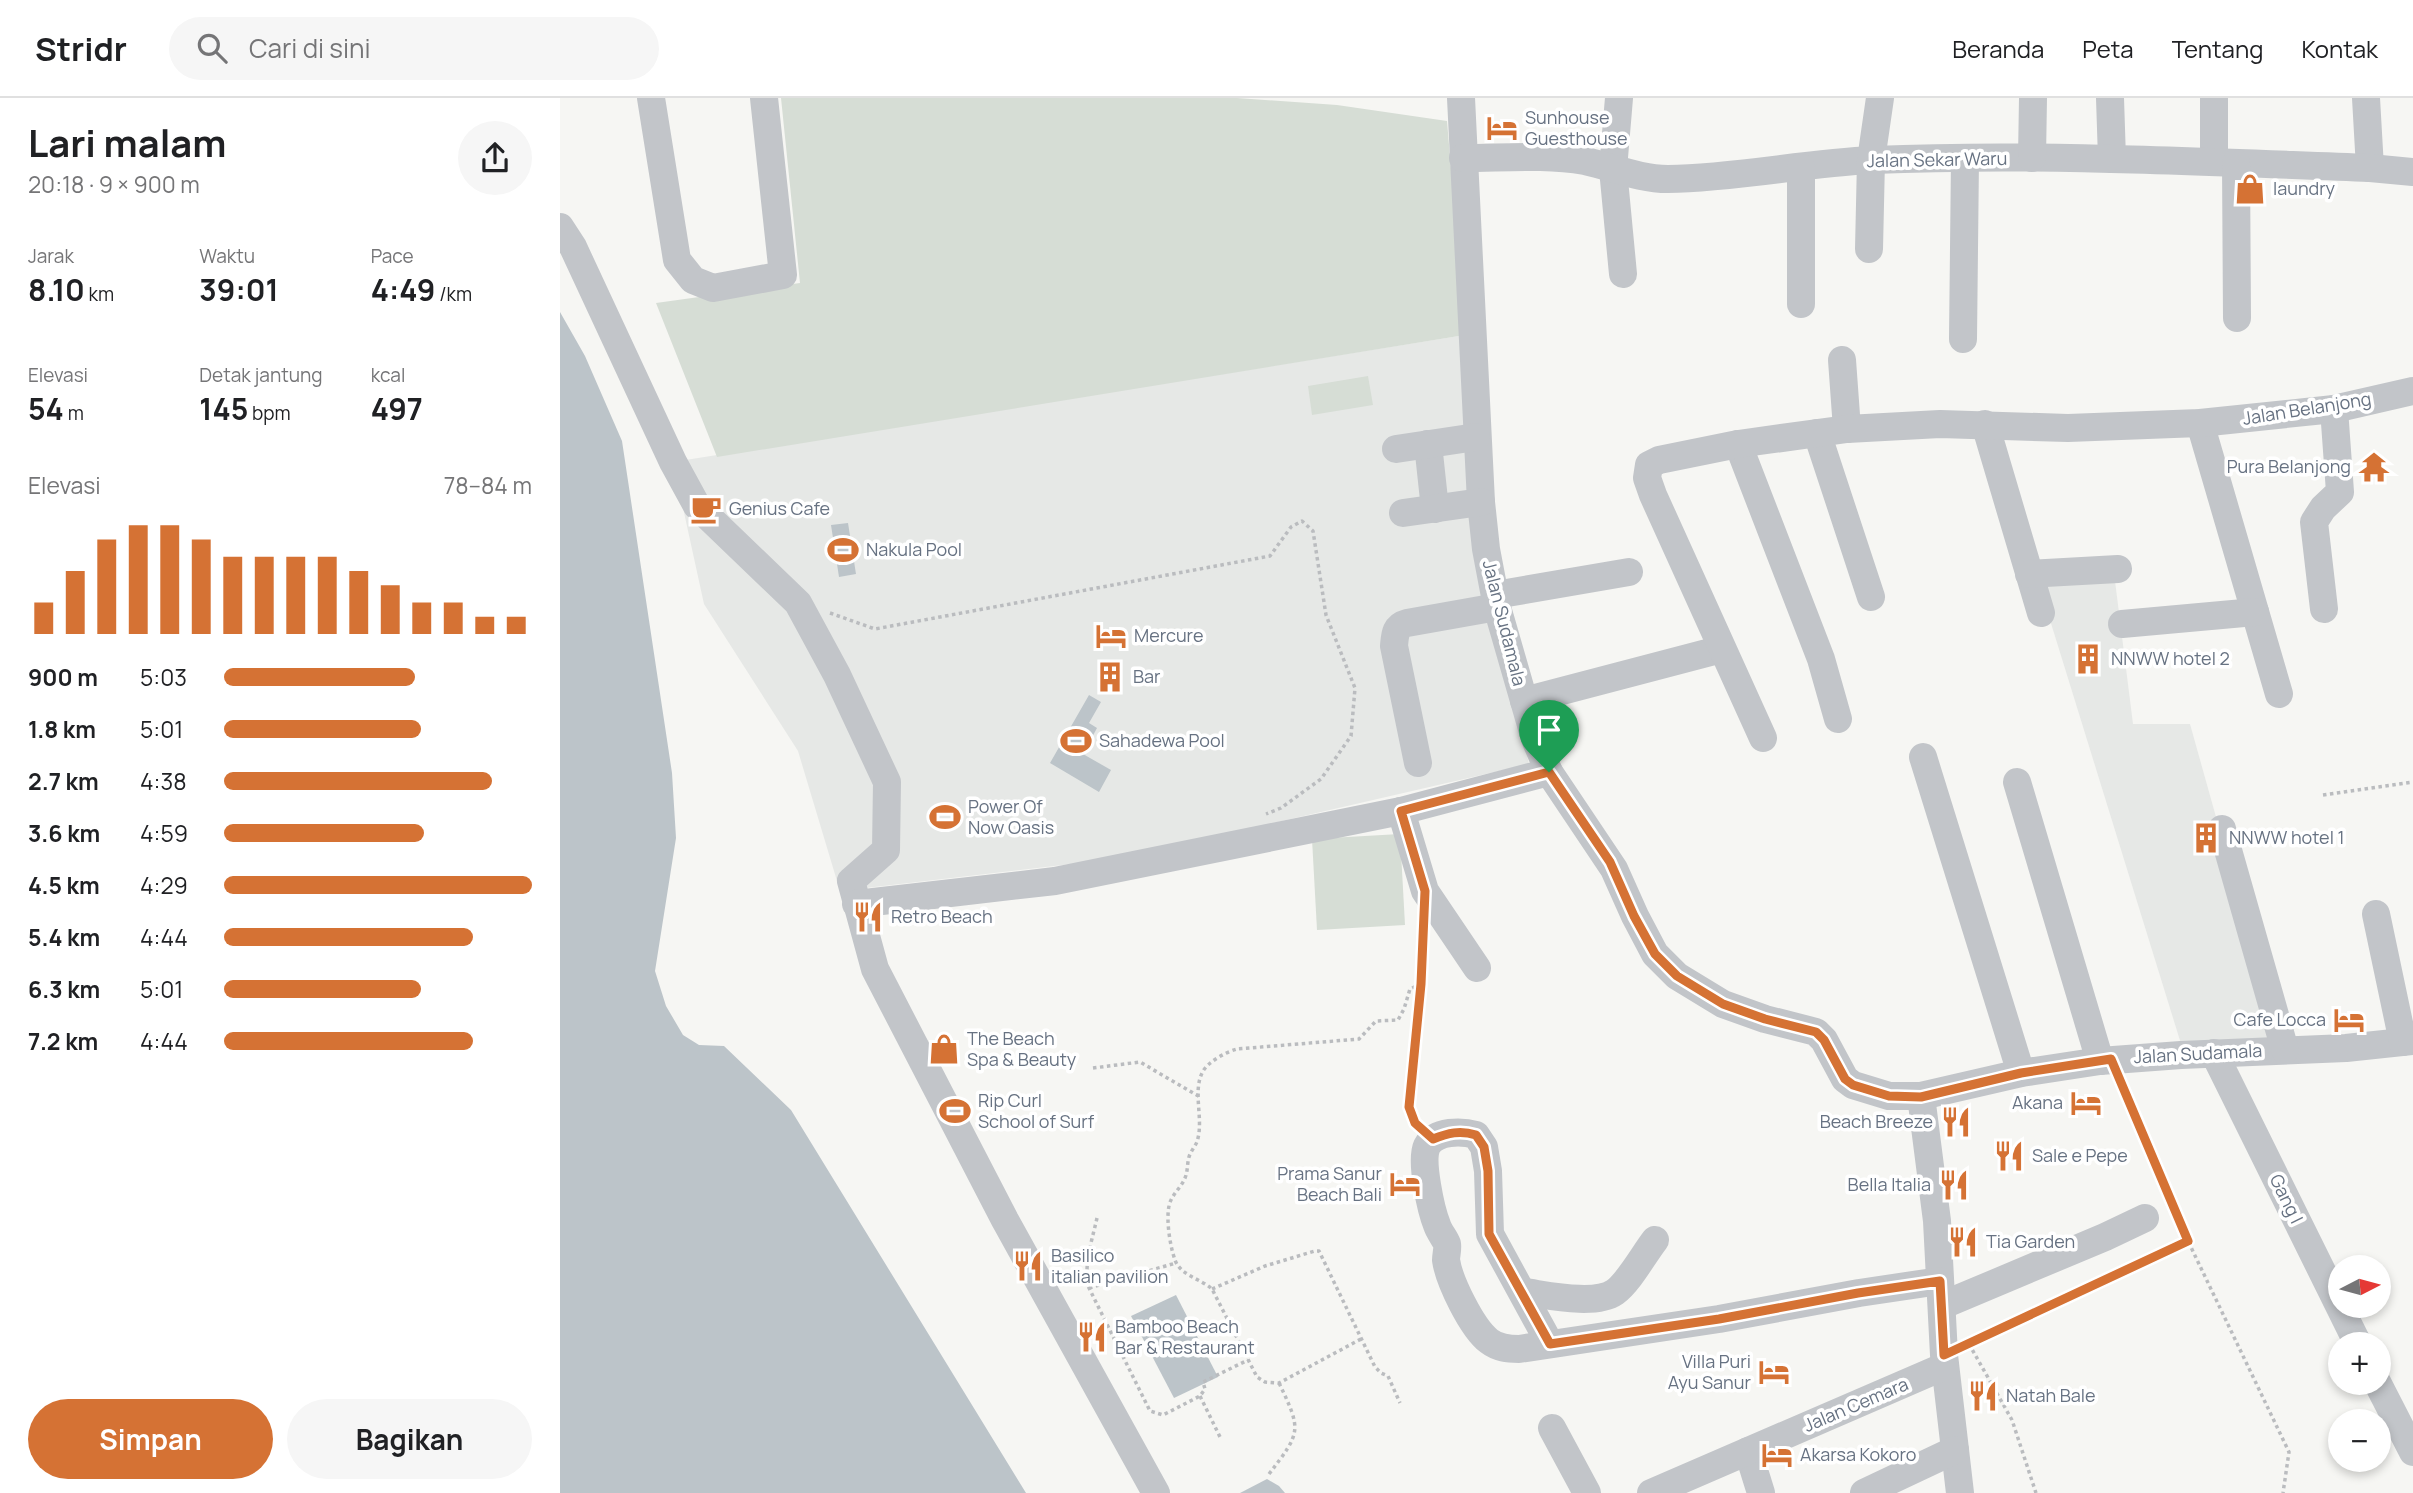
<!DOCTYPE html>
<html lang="id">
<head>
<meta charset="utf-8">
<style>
  body { margin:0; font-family:Manrope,sans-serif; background:#f6f6f6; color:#202124; height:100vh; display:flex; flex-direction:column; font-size:26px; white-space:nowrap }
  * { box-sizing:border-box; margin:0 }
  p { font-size:23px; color:#757577 }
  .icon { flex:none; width:38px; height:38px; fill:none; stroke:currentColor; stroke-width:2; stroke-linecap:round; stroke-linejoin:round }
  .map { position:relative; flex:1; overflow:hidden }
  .panel { display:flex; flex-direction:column; background:#fff; width:560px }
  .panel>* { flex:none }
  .needle { width:46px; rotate:84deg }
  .buttons { position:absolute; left:1768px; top:1157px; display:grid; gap:14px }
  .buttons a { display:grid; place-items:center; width:63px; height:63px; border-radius:50%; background:#fff; box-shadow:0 4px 10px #0003; font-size:35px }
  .pin { position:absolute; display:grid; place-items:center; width:60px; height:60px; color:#fff; margin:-72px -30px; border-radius:50% 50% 50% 0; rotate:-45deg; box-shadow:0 0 7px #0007 }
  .pin .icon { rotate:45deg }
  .round { display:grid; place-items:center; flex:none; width:74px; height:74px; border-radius:37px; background:#f6f6f6 }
  .summary { display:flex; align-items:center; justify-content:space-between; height:119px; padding:0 28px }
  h1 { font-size:38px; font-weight:700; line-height:52px }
  .stats { display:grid; grid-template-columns:repeat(3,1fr); gap:10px; height:119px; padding:7px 28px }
  .stats div { display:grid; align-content:center }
  .stats b { font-size:30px; font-weight:700 }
  .stats small { font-size:19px; font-weight:400 }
  .stats p { font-size:19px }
  .chart { height:196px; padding:14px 28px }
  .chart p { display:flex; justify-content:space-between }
  .chart svg { width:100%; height:126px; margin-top:7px; stroke:#d57234; stroke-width:6 }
  .action { display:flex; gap:14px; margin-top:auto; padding:14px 28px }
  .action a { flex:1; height:80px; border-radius:42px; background:#d57234; color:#fff; font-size:28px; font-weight:700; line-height:80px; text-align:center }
  .action a+a { background:#f6f6f6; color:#202124 }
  ul { padding:0 28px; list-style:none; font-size:23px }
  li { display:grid; grid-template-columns:112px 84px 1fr; align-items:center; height:52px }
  li i { height:18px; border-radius:9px; background:#d57234 }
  header { display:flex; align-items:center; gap:42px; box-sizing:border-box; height:98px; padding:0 35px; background:#fff; border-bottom:2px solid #e0e0e0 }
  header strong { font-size:33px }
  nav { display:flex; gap:38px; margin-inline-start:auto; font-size:24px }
  .search { width:490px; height:63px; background:#f6f6f6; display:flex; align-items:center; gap:18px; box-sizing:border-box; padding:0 24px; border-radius:38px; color:#757577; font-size:26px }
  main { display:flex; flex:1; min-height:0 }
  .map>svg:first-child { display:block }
</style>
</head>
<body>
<header>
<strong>Stridr</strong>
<div class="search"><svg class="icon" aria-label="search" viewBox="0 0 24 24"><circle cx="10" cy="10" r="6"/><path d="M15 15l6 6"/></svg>Cari di sini</div>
<nav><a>Beranda</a><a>Peta</a><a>Tentang</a><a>Kontak</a></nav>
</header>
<main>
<section class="panel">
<div class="summary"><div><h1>Lari malam</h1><p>20:18 · 9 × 900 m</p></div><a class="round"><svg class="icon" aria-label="share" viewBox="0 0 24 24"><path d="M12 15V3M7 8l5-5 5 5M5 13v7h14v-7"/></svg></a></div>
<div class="stats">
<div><p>Jarak</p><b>8.10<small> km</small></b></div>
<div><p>Waktu</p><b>39:01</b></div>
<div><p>Pace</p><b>4:49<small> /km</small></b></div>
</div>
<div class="stats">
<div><p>Elevasi</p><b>54<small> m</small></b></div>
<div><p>Detak jantung</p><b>145<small> bpm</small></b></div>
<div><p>kcal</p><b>497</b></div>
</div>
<div class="chart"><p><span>Elevasi</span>78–84 m</p>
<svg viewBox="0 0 160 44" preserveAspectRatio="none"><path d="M5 44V33M15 44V22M25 44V11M35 44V6M45 44V6M55 44V11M65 44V17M75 44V17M85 44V17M95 44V17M105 44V22M115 44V27M125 44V33M135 44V33M145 44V38M155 44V38"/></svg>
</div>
<ul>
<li><b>900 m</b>5:03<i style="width:62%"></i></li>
<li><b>1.8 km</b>5:01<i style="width:64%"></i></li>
<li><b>2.7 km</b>4:38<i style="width:87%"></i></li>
<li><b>3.6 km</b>4:59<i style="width:65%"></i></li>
<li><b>4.5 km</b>4:29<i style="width:100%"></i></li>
<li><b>5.4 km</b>4:44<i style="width:81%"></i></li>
<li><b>6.3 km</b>5:01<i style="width:64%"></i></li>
<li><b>7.2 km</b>4:44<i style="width:81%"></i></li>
</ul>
<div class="action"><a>Simpan</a><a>Bagikan</a></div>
</section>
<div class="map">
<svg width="1853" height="1395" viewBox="0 0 1853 1395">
  <rect width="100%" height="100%" fill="#f6f6f3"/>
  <g fill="#e6e8e6">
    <polygon points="905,237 944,569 969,666 562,760 280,793 238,653 144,506 113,364"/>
    <polygon points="1554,475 1573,626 1630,626 1719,944 1622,949 1477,480"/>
  </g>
  <g fill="#d6ddd5">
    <polygon points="221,0 677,0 777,7 887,23 905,237 157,359 96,205 240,185"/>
    <polygon points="808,278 813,307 752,317 748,288"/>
    <polygon points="840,736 845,827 757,832 752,741"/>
  </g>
  <g fill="#bcc4c9">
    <polygon points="0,214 25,258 62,343 112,675 116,740 95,873 106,908 123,937 139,947 164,948 231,1012 466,1395 0,1395"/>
    <polygon points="288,425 296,476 279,479 271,427"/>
    <polygon points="529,597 541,604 529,625 537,630 523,656 551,672 539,694 490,665"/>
    <polygon points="616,1197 658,1279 614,1300 571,1218"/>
    <polygon points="707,1381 719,1388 725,1395 680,1395"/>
  </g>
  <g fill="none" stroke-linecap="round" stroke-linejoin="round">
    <g stroke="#babcbf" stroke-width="3.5" stroke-dasharray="3.5 3.5" stroke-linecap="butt">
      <polyline points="270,515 315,531 710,458 731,429 742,423 753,433 766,517 795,590 791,638 761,681 721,710 706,716"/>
      <polyline points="1763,697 1853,684"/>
      <polyline points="533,970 580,964 640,999"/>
      <polyline points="1560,983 1628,1143 1729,1354 1723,1395"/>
      <polyline points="856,1026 849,1009 861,886 863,833"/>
      <path d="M537 1120C532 1143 523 1167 529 1190L590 1313 603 1317 640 1298 645 1291 643 1284 688 1262"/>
      <polyline points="529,1190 616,1165"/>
      <polyline points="652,1191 705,1168 755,1153 759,1153 815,1269 821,1275 828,1278 840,1305"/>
      <path d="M801 1241 719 1285 705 1284 697 1279 652 1191C641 1181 620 1177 615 1162 610 1148 606 1122 609 1108 611 1097 621 1090 625 1080 628 1073 627 1066 629 1059 631 1052 637 1047 638 1040 643 1020 633 994 642 975 647 964 666 954 677 951L799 941 816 923 838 922 844 911 850 891 861 886"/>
      <polyline points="1409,1246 1452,1322 1476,1395"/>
      <polyline points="1405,1248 1628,1143"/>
      <polyline points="640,1298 661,1341"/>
      <path d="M709 1376C741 1334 742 1333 719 1285"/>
    </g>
    <g stroke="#c2c5c9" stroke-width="28">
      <polyline points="91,0 117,162 133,182 153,190 223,177 204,0"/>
      <polyline points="901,0 921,404 926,451 937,509 975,641 989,674 1054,771 1075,818 1095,856 1117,878 1163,906 1205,921 1256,934 1264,942 1285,981 1293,987 1329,998 1361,998 1461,975 1540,963 1621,957 1786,950 1853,943"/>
      <polyline points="1059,0 1053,71 1063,176"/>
      <polyline points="1550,0 1552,61"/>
      <polyline points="1654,0 1654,64"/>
      <polyline points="1806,0 1810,70"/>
      <path d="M903 60C943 60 985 56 1025 63 1053 69 1079 81 1108 81 1177 80 1244 65 1313 62 1479 55 1645 64 1810 70L1853 74"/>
      <polyline points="1472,60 1473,0"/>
      <polyline points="1676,65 1677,220"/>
      <polyline points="1241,70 1241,206"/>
      <polyline points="0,129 13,149 113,364 137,408 238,505 277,577 327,684 326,752 291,783 315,871 445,1122 596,1395"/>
      <polyline points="1309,151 1311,62 1320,0"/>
      <polyline points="1403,241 1405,61"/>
      <polyline points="1282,262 1287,331"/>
      <polyline points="1640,325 1719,596"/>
      <polyline points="1425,326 1481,515"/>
      <polyline points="1257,335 1311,499"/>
      <polyline points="868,346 875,411"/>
      <polyline points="1178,346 1261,561 1278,621"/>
      <polyline points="836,351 916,339"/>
      <polyline points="843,415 921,404"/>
      <polyline points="1469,476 1558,471"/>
      <polyline points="935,497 1069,474"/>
      <polyline points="1764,511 1754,424 1763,410 1780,394 1774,311"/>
      <polyline points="1562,526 1695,514"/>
      <polyline points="964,603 1162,551"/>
      <polyline points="1203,640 1093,397 1087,380 1089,367 1099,362 1178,346 1287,331 1380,326 1508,330 1640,325 1774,311 1853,293"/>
      <polyline points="1363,659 1461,975"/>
      <path d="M858 665 834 548C835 537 835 528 847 525L937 509"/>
      <polyline points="1457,684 1540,963"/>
      <polyline points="841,713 865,793 917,870"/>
      <polyline points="1662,731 1725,952"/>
      <polyline points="296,806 495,783 841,713 989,674"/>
      <polyline points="1816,816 1843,944"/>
      <polyline points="1654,955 1798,1246"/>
      <polyline points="1361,998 1377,1123 1384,1257 1400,1395"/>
      <path d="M964 1194C987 1197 1035 1208 1055 1194 1069 1184 1084 1156 1095 1142"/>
      <polyline points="1383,1207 1545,1139 1585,1120"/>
      <path d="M990 1246 930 1136 928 1073 924 1049 916 1037C902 1033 876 1032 867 1048 860 1063 871 1112 877 1127 879 1134 885 1140 887 1146 888 1151 886 1157 886 1162 889 1183 912 1230 929 1243 938 1250 948 1251 959 1251L1159 1221 1299 1195 1380 1183"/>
      <polyline points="1817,1284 1853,1354"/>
      <polyline points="992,1330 1027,1395"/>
      <polyline points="1188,1353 1201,1395"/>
      <polyline points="1091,1395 1385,1268"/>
      <polyline points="1304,1395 1395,1352"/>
    </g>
  </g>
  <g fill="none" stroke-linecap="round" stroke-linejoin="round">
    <g stroke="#fff" stroke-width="14">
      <path id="route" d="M989 674 1050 764 1074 818 1095 856 1117 878 1163 906 1205 921 1256 934 1264 942 1285 981 1293 987 1329 998 1361 999 1461 975 1551 961 1628 1143 1384 1257 1380 1183 1298 1195 1159 1221 990 1246 929 1136 928 1073 924 1049 916 1037C900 1032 888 1035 873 1041L855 1025 849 1009 861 886 865 793 841 713Z"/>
    </g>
    <use href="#route" stroke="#d57234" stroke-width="9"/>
  </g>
  <defs>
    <g id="hotel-bare" transform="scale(2.415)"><path d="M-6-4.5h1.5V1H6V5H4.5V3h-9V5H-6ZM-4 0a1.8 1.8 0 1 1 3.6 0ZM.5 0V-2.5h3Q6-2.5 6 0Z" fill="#d57234" stroke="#fff" stroke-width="2.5" paint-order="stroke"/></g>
    <g id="shop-bare" transform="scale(2.415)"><path d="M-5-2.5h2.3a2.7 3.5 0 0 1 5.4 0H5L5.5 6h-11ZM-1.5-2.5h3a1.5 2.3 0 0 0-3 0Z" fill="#d57234" stroke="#fff" stroke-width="2.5" paint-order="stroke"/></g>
    <g id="temple-bare" transform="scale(2.415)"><path d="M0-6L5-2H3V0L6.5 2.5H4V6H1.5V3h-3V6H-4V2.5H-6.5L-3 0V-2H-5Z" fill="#d57234" stroke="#fff" stroke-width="2.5" paint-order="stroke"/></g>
    <g id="cafe-bare" transform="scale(2.415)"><path d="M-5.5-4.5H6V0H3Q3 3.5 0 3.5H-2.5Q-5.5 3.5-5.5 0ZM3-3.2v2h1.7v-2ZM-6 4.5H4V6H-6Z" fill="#d57234" stroke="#fff" stroke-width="2.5" paint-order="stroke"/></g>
    <g id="stadium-bare" transform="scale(2.415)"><path d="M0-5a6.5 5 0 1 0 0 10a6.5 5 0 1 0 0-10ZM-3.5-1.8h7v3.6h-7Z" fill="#d57234" stroke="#fff" stroke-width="2.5" paint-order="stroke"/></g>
    <g id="building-bare" transform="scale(2.415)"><path d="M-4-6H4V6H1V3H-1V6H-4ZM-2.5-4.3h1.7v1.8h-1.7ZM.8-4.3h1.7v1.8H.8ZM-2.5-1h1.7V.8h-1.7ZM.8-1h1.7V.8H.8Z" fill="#d57234" stroke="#fff" stroke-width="2.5" paint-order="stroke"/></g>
    <g id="restaurant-bare" transform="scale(2.415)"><path d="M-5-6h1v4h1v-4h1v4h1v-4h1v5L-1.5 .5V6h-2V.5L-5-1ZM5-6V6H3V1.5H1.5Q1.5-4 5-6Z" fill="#d57234" stroke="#fff" stroke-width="2.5" paint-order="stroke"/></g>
  </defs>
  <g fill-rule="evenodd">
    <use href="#hotel-bare" x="942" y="30"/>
    <use href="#shop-bare" x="1690" y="91"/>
    <use href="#temple-bare" x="1814" y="369"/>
    <use href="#cafe-bare" x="146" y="411"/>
    <use href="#stadium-bare" x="283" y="452"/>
    <use href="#hotel-bare" x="551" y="538"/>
    <use href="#building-bare" x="1528" y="561"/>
    <use href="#building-bare" x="550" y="579"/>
    <use href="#stadium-bare" x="516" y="643"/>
    <use href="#stadium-bare" x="385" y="719"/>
    <use href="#building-bare" x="1646" y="740"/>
    <use href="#restaurant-bare" x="308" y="819"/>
    <use href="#hotel-bare" x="1789" y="922"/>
    <use href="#shop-bare" x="384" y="951"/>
    <use href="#hotel-bare" x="1526" y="1005"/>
    <use href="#stadium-bare" x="395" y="1013"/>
    <use href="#restaurant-bare" x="1396" y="1024"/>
    <use href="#restaurant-bare" x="1449" y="1058"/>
    <use href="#hotel-bare" x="845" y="1086"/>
    <use href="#restaurant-bare" x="1394" y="1087"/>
    <use href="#restaurant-bare" x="1403" y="1144"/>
    <use href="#restaurant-bare" x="468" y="1168"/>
    <use href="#restaurant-bare" x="532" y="1239"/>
    <use href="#hotel-bare" x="1214" y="1274"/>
    <use href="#restaurant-bare" x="1423" y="1298"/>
    <use href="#hotel-bare" x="1217" y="1357"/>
  </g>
  <g text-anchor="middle" stroke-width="7" stroke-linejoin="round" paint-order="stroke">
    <g font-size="18" fill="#677282" stroke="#fff" text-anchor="start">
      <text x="965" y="26">Sunhouse<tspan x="965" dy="21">Guesthouse</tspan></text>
      <text x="1713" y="97">laundry</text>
      <text x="1791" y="375" text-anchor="end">Pura Belanjong</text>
      <text x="169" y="417">Genius Cafe</text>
      <text x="306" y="458">Nakula Pool</text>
      <text x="574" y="544">Mercure</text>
      <text x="1551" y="567">NNWW hotel 2</text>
      <text x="573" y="585">Bar</text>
      <text x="539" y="649">Sahadewa Pool</text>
      <text x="408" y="715">Power Of<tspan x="408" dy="21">Now Oasis</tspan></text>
      <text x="1669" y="746">NNWW hotel 1</text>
      <text x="331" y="825">Retro Beach</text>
      <text x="1766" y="928" text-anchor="end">Cafe Locca</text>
      <text x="407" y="947">The Beach<tspan x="407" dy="21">Spa &amp; Beauty</tspan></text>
      <text x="418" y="1009">Rip Curl<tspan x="418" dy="21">School of Surf</tspan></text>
      <text x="1503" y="1011" text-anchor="end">Akana</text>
      <text x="1373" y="1030" text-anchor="end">Beach Breeze</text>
      <text x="1472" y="1064">Sale e Pepe</text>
      <text x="822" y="1082" text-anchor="end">Prama Sanur<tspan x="822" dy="21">Beach Bali</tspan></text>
      <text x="1371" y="1093" text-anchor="end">Bella Italia</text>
      <text x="1426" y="1150">Tia Garden</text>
      <text x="491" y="1164">Basilico<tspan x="491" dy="21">italian pavilion</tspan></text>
      <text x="555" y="1235">Bamboo Beach<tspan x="555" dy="21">Bar &amp; Restaurant</tspan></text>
      <text x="1191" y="1270" text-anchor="end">Villa Puri<tspan x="1191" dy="21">Ayu Sanur</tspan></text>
      <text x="1446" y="1304">Natah Bale</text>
      <text x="1240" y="1363">Akarsa Kokoro</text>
    </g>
    <g font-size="18" fill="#677282" stroke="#fff">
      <text transform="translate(1377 62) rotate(-1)" y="6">Jalan Sekar Waru</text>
      <text transform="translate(1747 311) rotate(-9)" y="6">Jalan Belanjong</text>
      <text transform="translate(944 525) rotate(76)" y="6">Jalan Sudamala</text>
      <text transform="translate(1638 956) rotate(-3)" y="6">Jalan Sudamala</text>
      <text transform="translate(1726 1101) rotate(64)" y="6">Gang I</text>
      <text transform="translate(1296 1307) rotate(-23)" y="6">Jalan Cemara</text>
    </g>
  </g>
</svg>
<div class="buttons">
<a><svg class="needle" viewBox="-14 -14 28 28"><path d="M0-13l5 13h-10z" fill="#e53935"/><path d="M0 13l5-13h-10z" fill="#757577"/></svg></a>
<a>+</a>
<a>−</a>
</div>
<div class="pin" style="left:989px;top:674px;background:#1e9e55"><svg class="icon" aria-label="arrive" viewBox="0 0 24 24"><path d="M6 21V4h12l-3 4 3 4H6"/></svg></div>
</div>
</main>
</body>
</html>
